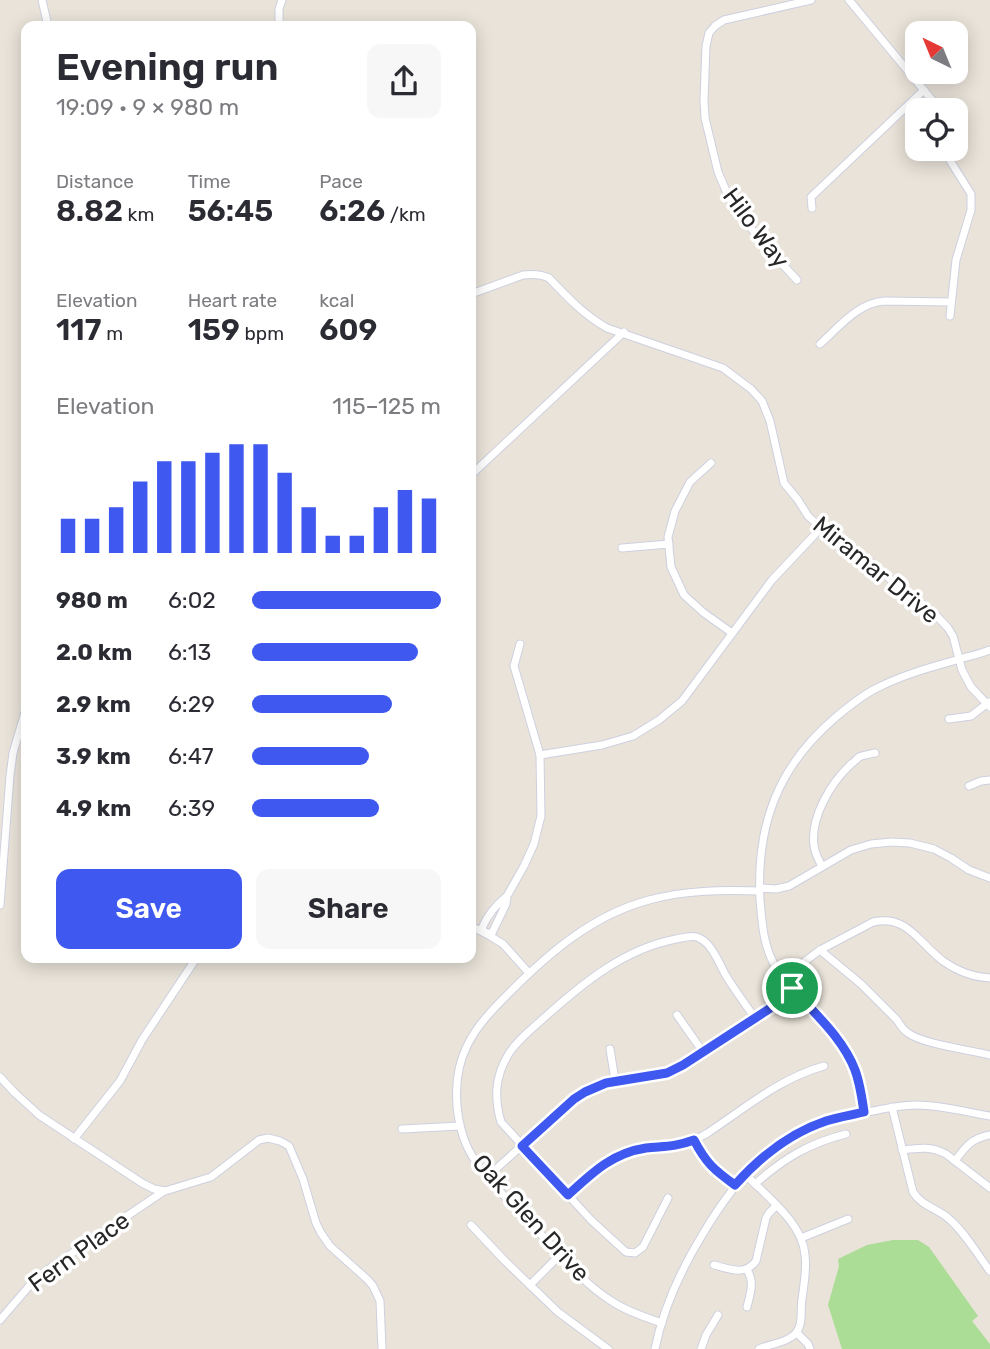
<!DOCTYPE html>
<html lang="en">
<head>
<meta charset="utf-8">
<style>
  body { margin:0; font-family:Rubik,sans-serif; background:#f7f7f7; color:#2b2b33; height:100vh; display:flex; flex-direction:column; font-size:26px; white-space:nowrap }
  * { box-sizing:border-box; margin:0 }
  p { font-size:23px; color:#7c7c81 }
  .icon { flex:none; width:38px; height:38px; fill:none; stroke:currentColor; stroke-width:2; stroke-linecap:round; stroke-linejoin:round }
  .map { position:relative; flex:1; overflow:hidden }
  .details { position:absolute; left:21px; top:21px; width:455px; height:942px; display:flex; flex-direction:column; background:#fff; border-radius:14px; box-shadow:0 4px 18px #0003 }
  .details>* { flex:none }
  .needle { width:46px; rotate:317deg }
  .controls { position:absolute; left:905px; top:21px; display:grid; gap:14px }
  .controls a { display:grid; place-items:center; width:63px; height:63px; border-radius:14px; background:#fff; box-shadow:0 4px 18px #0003; font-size:35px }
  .pin { position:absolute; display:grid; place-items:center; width:60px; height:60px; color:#fff; margin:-30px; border:4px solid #fff; border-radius:50%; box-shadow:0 2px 7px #0007 }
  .round { display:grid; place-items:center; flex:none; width:74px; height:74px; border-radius:14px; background:#f7f7f7 }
  .overview { display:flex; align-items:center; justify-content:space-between; height:119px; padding:0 35px }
  h1 { font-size:38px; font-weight:600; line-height:52px }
  .metrics { display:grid; grid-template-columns:repeat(3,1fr); gap:10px; height:119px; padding:7px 35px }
  .metrics div { display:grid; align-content:center }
  .metrics b { font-size:30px; font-weight:600 }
  .metrics small { font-size:19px; font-weight:400 }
  .metrics p { font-size:19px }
  .chart { height:196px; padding:14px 35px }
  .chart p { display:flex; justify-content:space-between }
  .chart svg { width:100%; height:126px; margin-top:7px; stroke:#3f58ef; stroke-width:6 }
  .primary-button { display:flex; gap:14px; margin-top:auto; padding:14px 35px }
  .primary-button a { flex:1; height:80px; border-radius:14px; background:#3f58ef; color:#fff; font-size:28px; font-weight:600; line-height:80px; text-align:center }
  .primary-button a+a { background:#f7f7f7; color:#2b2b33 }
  ul { padding:0 35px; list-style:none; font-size:23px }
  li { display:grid; grid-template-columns:112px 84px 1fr; align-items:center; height:52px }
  li i { height:18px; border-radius:9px; background:#3f58ef }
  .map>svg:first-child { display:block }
</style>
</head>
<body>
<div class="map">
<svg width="990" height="1349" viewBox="0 0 990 1349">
  <rect width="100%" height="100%" fill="#e9e3d9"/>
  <polygon fill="#acdd97" points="893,1240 918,1240 929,1247 978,1316 972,1321 990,1344 990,1349 842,1349 828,1305 839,1266 838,1259 867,1245"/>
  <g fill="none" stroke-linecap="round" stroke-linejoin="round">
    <g stroke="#ced0df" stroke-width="9">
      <g id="minor">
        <polyline points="42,0 48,26"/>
        <polyline points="849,0 932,100 937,110"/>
        <polyline points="279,26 279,9 282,0"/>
        <polyline points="945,149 946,154 971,194 971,210 956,260 950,316"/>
        <polyline points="812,208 811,197 924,90"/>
        <polyline points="797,280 760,240 730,200 718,172 705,118 704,100 706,46 709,33 715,26 724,20 811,0"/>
        <path d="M471 294 523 275C532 274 541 274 549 278 567 297 584 315 607 328L723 368 751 389 762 401 770 421 784 483 798 500 808 516 821 528 860 554 896 584 934 613 948 628 953 636 962 670 971 687 990 707"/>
        <path d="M820 344C839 327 858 303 884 301L951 302"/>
        <polyline points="711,463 690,482 675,511 668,537 671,567 684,595 704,613 732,633"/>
        <polyline points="471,475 624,332"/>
        <polyline points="622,548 669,544"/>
        <polyline points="949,719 971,716 989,702"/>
        <polyline points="540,755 602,745 633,736 659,720 682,701 772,580 821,528"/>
        <polyline points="969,786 981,781 990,780"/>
        <path d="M822 866C818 859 815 853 814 846 810 817 831 783 851 764 853 763 858 758 859 757 864 755 870 754 875 753"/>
        <polyline points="760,888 776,889 789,886 851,850 871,844 892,842 910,843 934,849 951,858 969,870 990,878"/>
        <path d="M507 896C497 904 487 916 482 928L485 933H492L506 904 507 896 524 866 534 844 541 816 540 755 514 666 520 644"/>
        <polyline points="0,905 10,776 13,753 26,709"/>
        <polyline points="471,926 490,936 503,944 529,973"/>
        <path d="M820 950 861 984 897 1020C900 1025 903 1030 908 1033 923 1044 969 1050 990 1055"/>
        <path d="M785 981 804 962 820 950 873 922C907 914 919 943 943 961 957 971 973 977 990 978"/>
        <polyline points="677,1015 703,1052"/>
        <polyline points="610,1049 615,1080"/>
        <polyline points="0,1077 15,1093 39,1115 142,1183 154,1189 165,1191 211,1177 259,1140 268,1138 280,1141 289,1146 303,1179 316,1223 321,1233 330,1246 368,1280 373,1286 380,1301 382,1349"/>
        <path d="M892 1107 913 1192C922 1206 936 1208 948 1218 965 1232 977 1254 990 1271"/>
        <path d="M865 1112C860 1088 855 1063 841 1043 820 1015 790 993 773 962 763 943 762 921 760 900 756 825 778 766 836 717 849 706 864 694 879 687 905 674 932 667 960 659 970 656 980 654 990 650"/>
        <polyline points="402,1129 460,1126"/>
        <polyline points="74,1139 120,1081 142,1040 197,957"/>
        <path d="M694 1140C706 1163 714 1170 735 1185"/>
        <path d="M902 1150C918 1148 931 1146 946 1154L990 1188"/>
        <path d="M955 1161C965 1147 972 1138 990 1135"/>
        <path d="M745 1174C766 1196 803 1223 805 1255 807 1270 804 1284 802 1299 800 1311 804 1326 794 1335 784 1344 771 1343 759 1349"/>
        <polyline points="487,1177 574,1099 585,1092 606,1083 667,1073 683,1065 769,1009 792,988"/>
        <path d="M755 1184C783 1159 809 1143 846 1134"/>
        <path d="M568 1195C587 1178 605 1157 631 1151 647 1147 664 1149 681 1145 690 1143 698 1138 706 1134 744 1109 780 1078 824 1066"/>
        <path d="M668 1198 643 1247 635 1253 626 1252 591 1220 501 1122C494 1098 495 1077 508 1055 517 1040 532 1029 545 1017 583 983 624 949 676 939 682 938 690 935 697 937 702 939 706 942 709 946 716 954 720 965 725 974 734 989 745 1004 755 1018"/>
        <polyline points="471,1225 505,1261 558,1312 608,1349"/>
        <polyline points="801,1238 848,1219"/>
        <path d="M714 1265C729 1269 745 1276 756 1261L766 1218 769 1213 776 1206"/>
        <polyline points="530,1285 560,1255"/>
        <path d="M747 1307C750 1294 755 1282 747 1270"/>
        <polyline points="0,1320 37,1277 164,1191"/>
        <path d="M662 1323C645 1317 628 1312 613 1302 582 1283 558 1252 533 1226 511 1202 474 1169 464 1139 454 1110 453 1074 467 1046 477 1025 493 1009 510 992 550 952 593 915 649 900 686 890 722 890 760 891"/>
        <polyline points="797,1333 808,1344 810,1349"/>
        <path d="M655 1349C663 1309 683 1266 704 1232 734 1182 770 1138 827 1120 838 1117 848 1116 859 1114 878 1110 897 1105 916 1105 941 1105 966 1112 990 1116"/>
        <polyline points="701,1349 706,1335 718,1315"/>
      </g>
    </g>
    <use href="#minor" stroke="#fff" stroke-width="7"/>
  </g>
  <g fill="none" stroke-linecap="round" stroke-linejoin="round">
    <g stroke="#fff" stroke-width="14">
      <path id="route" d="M792 988C814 1013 843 1038 855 1070 860 1083 862 1098 864 1112 852 1115 838 1117 826 1121 790 1133 760 1157 735 1185 714 1170 706 1163 694 1140 675 1147 664 1146 646 1148 612 1153 592 1173 568 1195L522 1146 574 1099 585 1092 606 1083 667 1073 683 1065 769 1009Z"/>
    </g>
    <use href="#route" stroke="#3f58ef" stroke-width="9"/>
  </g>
  <g text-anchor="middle" stroke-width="7" stroke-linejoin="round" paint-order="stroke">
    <g font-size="24" fill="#272727" stroke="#fff">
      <text transform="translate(756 228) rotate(53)" y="8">Hilo Way</text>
      <text transform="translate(876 570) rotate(39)" y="8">Miramar Drive</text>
      <text transform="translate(531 1218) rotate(48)" y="8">Oak Glen Drive</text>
      <text transform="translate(79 1252) rotate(-36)" y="8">Fern Place</text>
    </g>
  </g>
</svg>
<div class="controls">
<a><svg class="needle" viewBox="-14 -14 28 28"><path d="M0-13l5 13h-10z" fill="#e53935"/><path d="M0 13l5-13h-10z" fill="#7c7c81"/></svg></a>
<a><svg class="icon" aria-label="locate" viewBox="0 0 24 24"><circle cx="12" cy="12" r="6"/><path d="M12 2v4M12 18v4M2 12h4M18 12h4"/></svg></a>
</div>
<div class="pin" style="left:792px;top:988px;background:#1e9e55"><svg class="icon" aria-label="arrive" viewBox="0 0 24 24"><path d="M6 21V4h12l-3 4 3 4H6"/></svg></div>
<section class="details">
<div class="overview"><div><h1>Evening run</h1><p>19:09 · 9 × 980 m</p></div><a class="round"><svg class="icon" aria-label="share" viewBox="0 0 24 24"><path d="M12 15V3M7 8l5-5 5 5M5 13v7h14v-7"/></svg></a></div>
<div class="metrics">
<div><p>Distance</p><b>8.82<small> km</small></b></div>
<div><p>Time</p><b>56:45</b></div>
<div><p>Pace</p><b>6:26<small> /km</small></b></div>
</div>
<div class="metrics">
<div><p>Elevation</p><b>117<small> m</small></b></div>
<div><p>Heart rate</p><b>159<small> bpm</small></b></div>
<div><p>kcal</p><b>609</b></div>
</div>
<div class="chart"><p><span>Elevation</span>115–125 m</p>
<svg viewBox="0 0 160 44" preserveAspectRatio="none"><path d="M5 44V32M15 44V32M25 44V28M35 44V19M45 44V12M55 44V12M65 44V9M75 44V6M85 44V6M95 44V16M105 44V28M115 44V38M125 44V38M135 44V28M145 44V22M155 44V25"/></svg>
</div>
<ul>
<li><b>980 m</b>6:02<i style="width:100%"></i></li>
<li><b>2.0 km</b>6:13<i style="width:88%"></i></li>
<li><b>2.9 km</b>6:29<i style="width:74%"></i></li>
<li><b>3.9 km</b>6:47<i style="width:62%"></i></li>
<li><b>4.9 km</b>6:39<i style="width:67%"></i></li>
</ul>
<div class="primary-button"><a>Save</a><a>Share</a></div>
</section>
</div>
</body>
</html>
